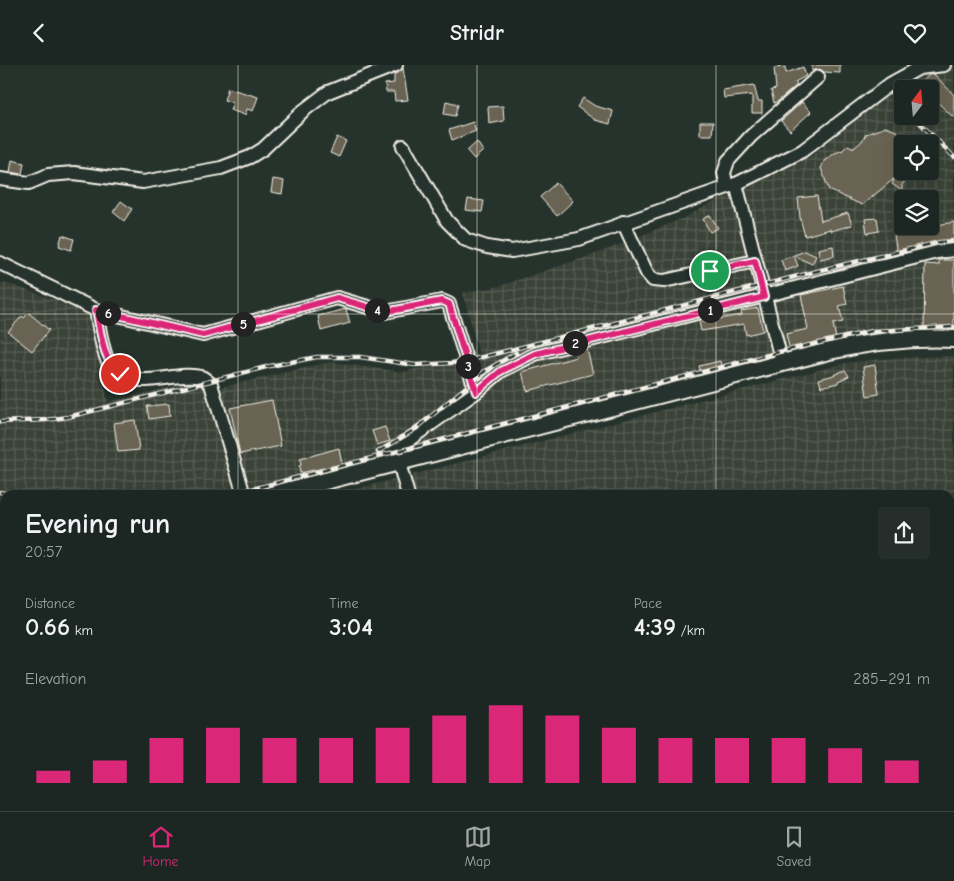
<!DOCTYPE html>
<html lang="en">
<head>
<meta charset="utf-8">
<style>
  body { margin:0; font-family:"Comic Neue",sans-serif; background:#252e2a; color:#f1f3f6; height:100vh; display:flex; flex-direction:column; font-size:19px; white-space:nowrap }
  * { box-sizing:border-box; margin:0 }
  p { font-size:16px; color:#a0a5a5 }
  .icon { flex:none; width:28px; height:28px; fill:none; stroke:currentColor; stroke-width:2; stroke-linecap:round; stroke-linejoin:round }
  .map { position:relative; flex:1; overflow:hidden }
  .details { position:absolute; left:0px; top:425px; width:955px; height:321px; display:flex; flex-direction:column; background:#1c2622; border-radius:15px 15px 0 0; box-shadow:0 5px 20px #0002,0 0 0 1px #3a4340 }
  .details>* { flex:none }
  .needle { width:32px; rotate:16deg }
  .fabs { position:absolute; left:894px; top:15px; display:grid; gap:10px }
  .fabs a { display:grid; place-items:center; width:45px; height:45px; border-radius:5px; background:#1c2622; box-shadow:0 5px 20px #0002,0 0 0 1px #3a4340; font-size:25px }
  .pin { position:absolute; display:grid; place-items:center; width:42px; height:42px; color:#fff; margin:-21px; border:2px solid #fff; border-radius:50%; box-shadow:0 1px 5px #0007 }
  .km { position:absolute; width:25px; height:25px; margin:-12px; border-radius:50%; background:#222; color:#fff; font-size:14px; line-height:25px; text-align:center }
  .round { display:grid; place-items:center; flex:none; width:52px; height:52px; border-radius:5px; background:#252e2a }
  .summary { display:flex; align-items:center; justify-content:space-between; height:85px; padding:0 25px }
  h1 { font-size:28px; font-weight:700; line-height:38px }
  .metrics { display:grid; grid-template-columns:repeat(3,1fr); gap:8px; height:85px; padding:5px 25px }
  .metrics div { display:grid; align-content:center }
  .metrics b { font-size:25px; font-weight:700 }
  .metrics small { font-size:14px; font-weight:400 }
  .metrics p { font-size:14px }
  .chart { height:140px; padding:10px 25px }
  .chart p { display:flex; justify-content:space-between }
  .chart svg { width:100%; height:90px; margin-top:5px; stroke:#db2777; stroke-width:6 }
  header { display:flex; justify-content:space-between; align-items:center; height:65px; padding:0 25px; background:#1c2622; font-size:22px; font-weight:700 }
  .dock { display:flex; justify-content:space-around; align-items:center; height:70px; border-top:1px solid #3a4340; background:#1c2622; font-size:14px; color:#a0a5a5 }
  .dock a { display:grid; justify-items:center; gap:2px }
  .dock .active { color:#db2777 }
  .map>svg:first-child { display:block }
</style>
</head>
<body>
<header><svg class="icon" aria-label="back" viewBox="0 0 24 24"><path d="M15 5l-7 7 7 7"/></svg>Stridr<svg class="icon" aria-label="heart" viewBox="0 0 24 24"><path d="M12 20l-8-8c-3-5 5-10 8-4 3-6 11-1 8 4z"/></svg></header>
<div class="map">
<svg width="954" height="746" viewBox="0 0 954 746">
  <defs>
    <pattern id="industrial-grid" width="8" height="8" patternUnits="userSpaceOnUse" patternTransform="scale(1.25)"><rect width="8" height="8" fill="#3a4238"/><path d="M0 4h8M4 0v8" fill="none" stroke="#575e55"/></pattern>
  </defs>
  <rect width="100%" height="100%" fill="#26332d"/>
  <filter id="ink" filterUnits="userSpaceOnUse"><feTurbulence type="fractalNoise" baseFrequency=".02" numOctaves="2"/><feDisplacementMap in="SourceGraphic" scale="10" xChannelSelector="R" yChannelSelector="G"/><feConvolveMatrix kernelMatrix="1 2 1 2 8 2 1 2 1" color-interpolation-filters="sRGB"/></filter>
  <g filter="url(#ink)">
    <polygon fill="#3a4238" points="954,728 954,746 899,746 913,741 950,741 950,729"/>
    <g fill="url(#industrial-grid)" fill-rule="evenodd">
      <path d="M954 1V260H926L875 266 822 278 550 343 222 430H18L0 425V218H5L89 246 108 337 201 315 218 323 330 297 403 307 479 289 463 228 500 221 604 186 686 152 744 121 815 88 857 53 921 7ZM902 24H930V51H902ZM902 79H930V106H902ZM902 134H930V161H902Z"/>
      <polygon points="954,291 954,658 950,659 950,430 333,430 846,298 891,293"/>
    </g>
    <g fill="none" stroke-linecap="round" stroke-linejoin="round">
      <g stroke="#45696b" stroke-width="16">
        <polyline points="0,648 5,647"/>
        <polyline points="950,692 954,691"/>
        <polyline points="773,741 828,745 844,741"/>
      </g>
    </g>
    <g fill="#696452" stroke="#f4f1e8">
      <polygon points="812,0 840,0 840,8 824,7 820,4 812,6"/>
      <polygon points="785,2 786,8 803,2 806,11 795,17 797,20 777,37 774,38 771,25 776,24 774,3"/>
      <polygon points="403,3 408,35 395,36 394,27 386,27 385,19 394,18 394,10"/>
      <polygon points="934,9 954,30 954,53 930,30 930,24 924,24 919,19 929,10"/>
      <polygon points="754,20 758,36 762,36 762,48 752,48 752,30 724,33 723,25"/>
      <polygon points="228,23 258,32 253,46 247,44 245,50 230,45 233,38 224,35"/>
      <polygon points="583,33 595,41 613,46 610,59 595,55 577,42"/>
      <polygon points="446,36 458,39 455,51 444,49"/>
      <polygon points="802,37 811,47 790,66 781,56"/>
      <polygon points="503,41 504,56 489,59 488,42"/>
      <polygon points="473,57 476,66 452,75 449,65"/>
      <polygon points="700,57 713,57 712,70 700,70"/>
      <polygon points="886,62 896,66 902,74 902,114 905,116 902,120 902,126 892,119 895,113 862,140 829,125 821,103 824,96 835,88 843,85 848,80 854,83 862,76 866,69"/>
      <polygon points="337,72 346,76 339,92 330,88"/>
      <polygon points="477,77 483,86 474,94 467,86"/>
      <polygon points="12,95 24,98 22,109 10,107"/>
      <polygon points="273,114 284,116 282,129 271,127"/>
      <polygon points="556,118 573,136 557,151 540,132"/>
      <polygon points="817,131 821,156 848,148 852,160 831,166 830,164 805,171 800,153 798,133"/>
      <polygon points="468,134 484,136 482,147 466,145"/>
      <polygon points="121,136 132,144 124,156 113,147"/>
      <polygon points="710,150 718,163 710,167 703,154"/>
      <polygon points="877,153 879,166 867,168 865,154"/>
      <polygon points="954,157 954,176 897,187 894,171 903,169 902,166"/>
      <polygon points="62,170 74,174 71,185 59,181"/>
      <polygon points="833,181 834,191 820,194 818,184"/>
      <polygon points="805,186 816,191 812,199 794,191 798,201 785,206 781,195"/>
      <polygon points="939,195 954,195 954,264 924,264 925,199 939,200"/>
      <polygon points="843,221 847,239 839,241 843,257 833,259 836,274 790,286 786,269 808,264 801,230"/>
      <polygon points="758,243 763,266 746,270 744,259 701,266 699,257 742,250 741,246"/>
      <polygon points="346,244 350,258 321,266 318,251"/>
      <polygon points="29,248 49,265 32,286 8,267 22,251 24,253"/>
      <polygon points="587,284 593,309 527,326 522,307 576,292 575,287"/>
      <polygon points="720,296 722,303 701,309 699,301"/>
      <polygon points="875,300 879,329 867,331 863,302"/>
      <polygon points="845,305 849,311 838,316 838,318 821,322 819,314 831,311"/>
      <polygon points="272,335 281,381 240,389 230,343"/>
      <polygon points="169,339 170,351 149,354 147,341"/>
      <polygon points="135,355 139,385 118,387 114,358"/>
      <polygon points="385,362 390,376 377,380 372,366"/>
      <polygon points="339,383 342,399 300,408 299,401 301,400 300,394"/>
    </g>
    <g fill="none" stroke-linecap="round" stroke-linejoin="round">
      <g stroke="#f4f1e8" stroke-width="16">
        <g id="minor">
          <polyline points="403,81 447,156 466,175 487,182 512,186 579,174 736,119 802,86 890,19 919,3 944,0"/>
          <polyline points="0,114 29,118 48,110 74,108 143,117 221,103 250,92 263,84 303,46 328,27 396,0"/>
          <polyline points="736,119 782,298"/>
          <polyline points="727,122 724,108 728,96 751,71 818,12"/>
          <polyline points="623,157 647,208 653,215 664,216 755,196"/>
          <path d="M0 198 96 245C99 261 102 289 111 302 132 329 175 305 201 312 205 313 208 317 211 319L244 430"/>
          <polyline points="96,245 203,270 337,233 385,247 442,236 449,239 476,327"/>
          <polyline points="399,398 408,430"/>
          <polyline points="377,403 390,388 476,327 501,306 535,289 937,187 954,185"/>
        </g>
      </g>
      <g stroke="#f4f1e8" stroke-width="20">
        <g id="major">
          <path d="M271 430 829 286C870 277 912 272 954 274"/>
          <polyline points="0,444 5,446"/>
          <polyline points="0,560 5,557"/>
        </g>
      </g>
      <g stroke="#f4f1e8" stroke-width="22">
        <g id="highway">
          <polyline points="0,581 5,593"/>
          <polyline points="67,741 69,746"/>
        </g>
      </g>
      <use href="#minor" stroke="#26332d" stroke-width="12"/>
      <use href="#major" stroke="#26332d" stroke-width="16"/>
      <use href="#highway" stroke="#26332d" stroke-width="19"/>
      <g stroke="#f4f1e8" stroke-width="4.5">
        <g id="rail">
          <polyline points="913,51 954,92"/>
          <polyline points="0,357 46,355 68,352 270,301 317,292 360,292 415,300 452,298 471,295 821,205 940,177 954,176"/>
          <polyline points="378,387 417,363 485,306 516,288"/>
          <polyline points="0,427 9,430"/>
          <polyline points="229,430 779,287 872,266 954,262"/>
        </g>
      </g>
      <use href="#rail" stroke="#26332d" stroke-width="2.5" stroke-dasharray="8" stroke-linecap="butt"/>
    </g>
  </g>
  <g fill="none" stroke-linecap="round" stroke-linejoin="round" filter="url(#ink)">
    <g stroke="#fff" stroke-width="10">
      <path id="route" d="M120 309C102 295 101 267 96 245L203 270 337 233 385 247 442 236 449 239 476 327 501 306 535 289 764 232 755 196 710 206"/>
    </g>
    <use href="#route" stroke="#db2777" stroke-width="6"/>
  </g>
  <path fill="none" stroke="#f4f1e8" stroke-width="1" stroke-opacity="0.55" d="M238 0V430M477 0V430M716 0V430M0 249H954M0 497H5M950 497H954M238 741V746M477 741V746M716 741V746"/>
</svg>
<div class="fabs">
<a><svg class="needle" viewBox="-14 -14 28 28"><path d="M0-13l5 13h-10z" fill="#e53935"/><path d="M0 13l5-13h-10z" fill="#a0a5a5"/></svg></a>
<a><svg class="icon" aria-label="locate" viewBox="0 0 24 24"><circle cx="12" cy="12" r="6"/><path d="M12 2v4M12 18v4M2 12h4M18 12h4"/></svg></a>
<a><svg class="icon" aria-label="layers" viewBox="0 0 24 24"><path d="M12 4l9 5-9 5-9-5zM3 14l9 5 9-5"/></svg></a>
</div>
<div class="pin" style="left:710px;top:206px;background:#1e9e55"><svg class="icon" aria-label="arrive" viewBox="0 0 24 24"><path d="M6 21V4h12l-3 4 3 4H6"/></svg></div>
<div class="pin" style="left:120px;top:309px;background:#d93025"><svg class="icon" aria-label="check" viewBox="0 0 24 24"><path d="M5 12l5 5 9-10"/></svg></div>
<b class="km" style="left:710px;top:245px">1</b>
<b class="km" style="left:575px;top:278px">2</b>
<b class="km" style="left:468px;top:301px">3</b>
<b class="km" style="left:377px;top:245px">4</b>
<b class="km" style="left:243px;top:259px">5</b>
<b class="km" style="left:108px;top:248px">6</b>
<section class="details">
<div class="summary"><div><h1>Evening run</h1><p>20:57</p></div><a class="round"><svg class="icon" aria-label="share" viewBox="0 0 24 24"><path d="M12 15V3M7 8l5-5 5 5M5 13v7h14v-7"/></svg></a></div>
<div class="metrics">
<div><p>Distance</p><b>0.66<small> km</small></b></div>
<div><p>Time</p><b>3:04</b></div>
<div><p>Pace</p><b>4:39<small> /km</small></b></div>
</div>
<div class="chart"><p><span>Elevation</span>285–291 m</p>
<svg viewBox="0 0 160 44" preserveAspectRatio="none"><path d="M5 44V38M15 44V33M25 44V22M35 44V17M45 44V22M55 44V22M65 44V17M75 44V11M85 44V6M95 44V11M105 44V17M115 44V22M125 44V22M135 44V22M145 44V27M155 44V33"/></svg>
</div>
</section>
</div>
<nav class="dock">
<a class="active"><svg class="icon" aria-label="home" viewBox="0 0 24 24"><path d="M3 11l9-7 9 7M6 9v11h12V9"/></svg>Home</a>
<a><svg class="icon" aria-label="map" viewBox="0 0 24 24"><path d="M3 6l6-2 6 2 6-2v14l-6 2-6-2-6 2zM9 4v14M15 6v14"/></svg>Map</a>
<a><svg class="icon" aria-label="saved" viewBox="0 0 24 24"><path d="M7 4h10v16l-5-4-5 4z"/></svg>Saved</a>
</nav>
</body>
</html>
